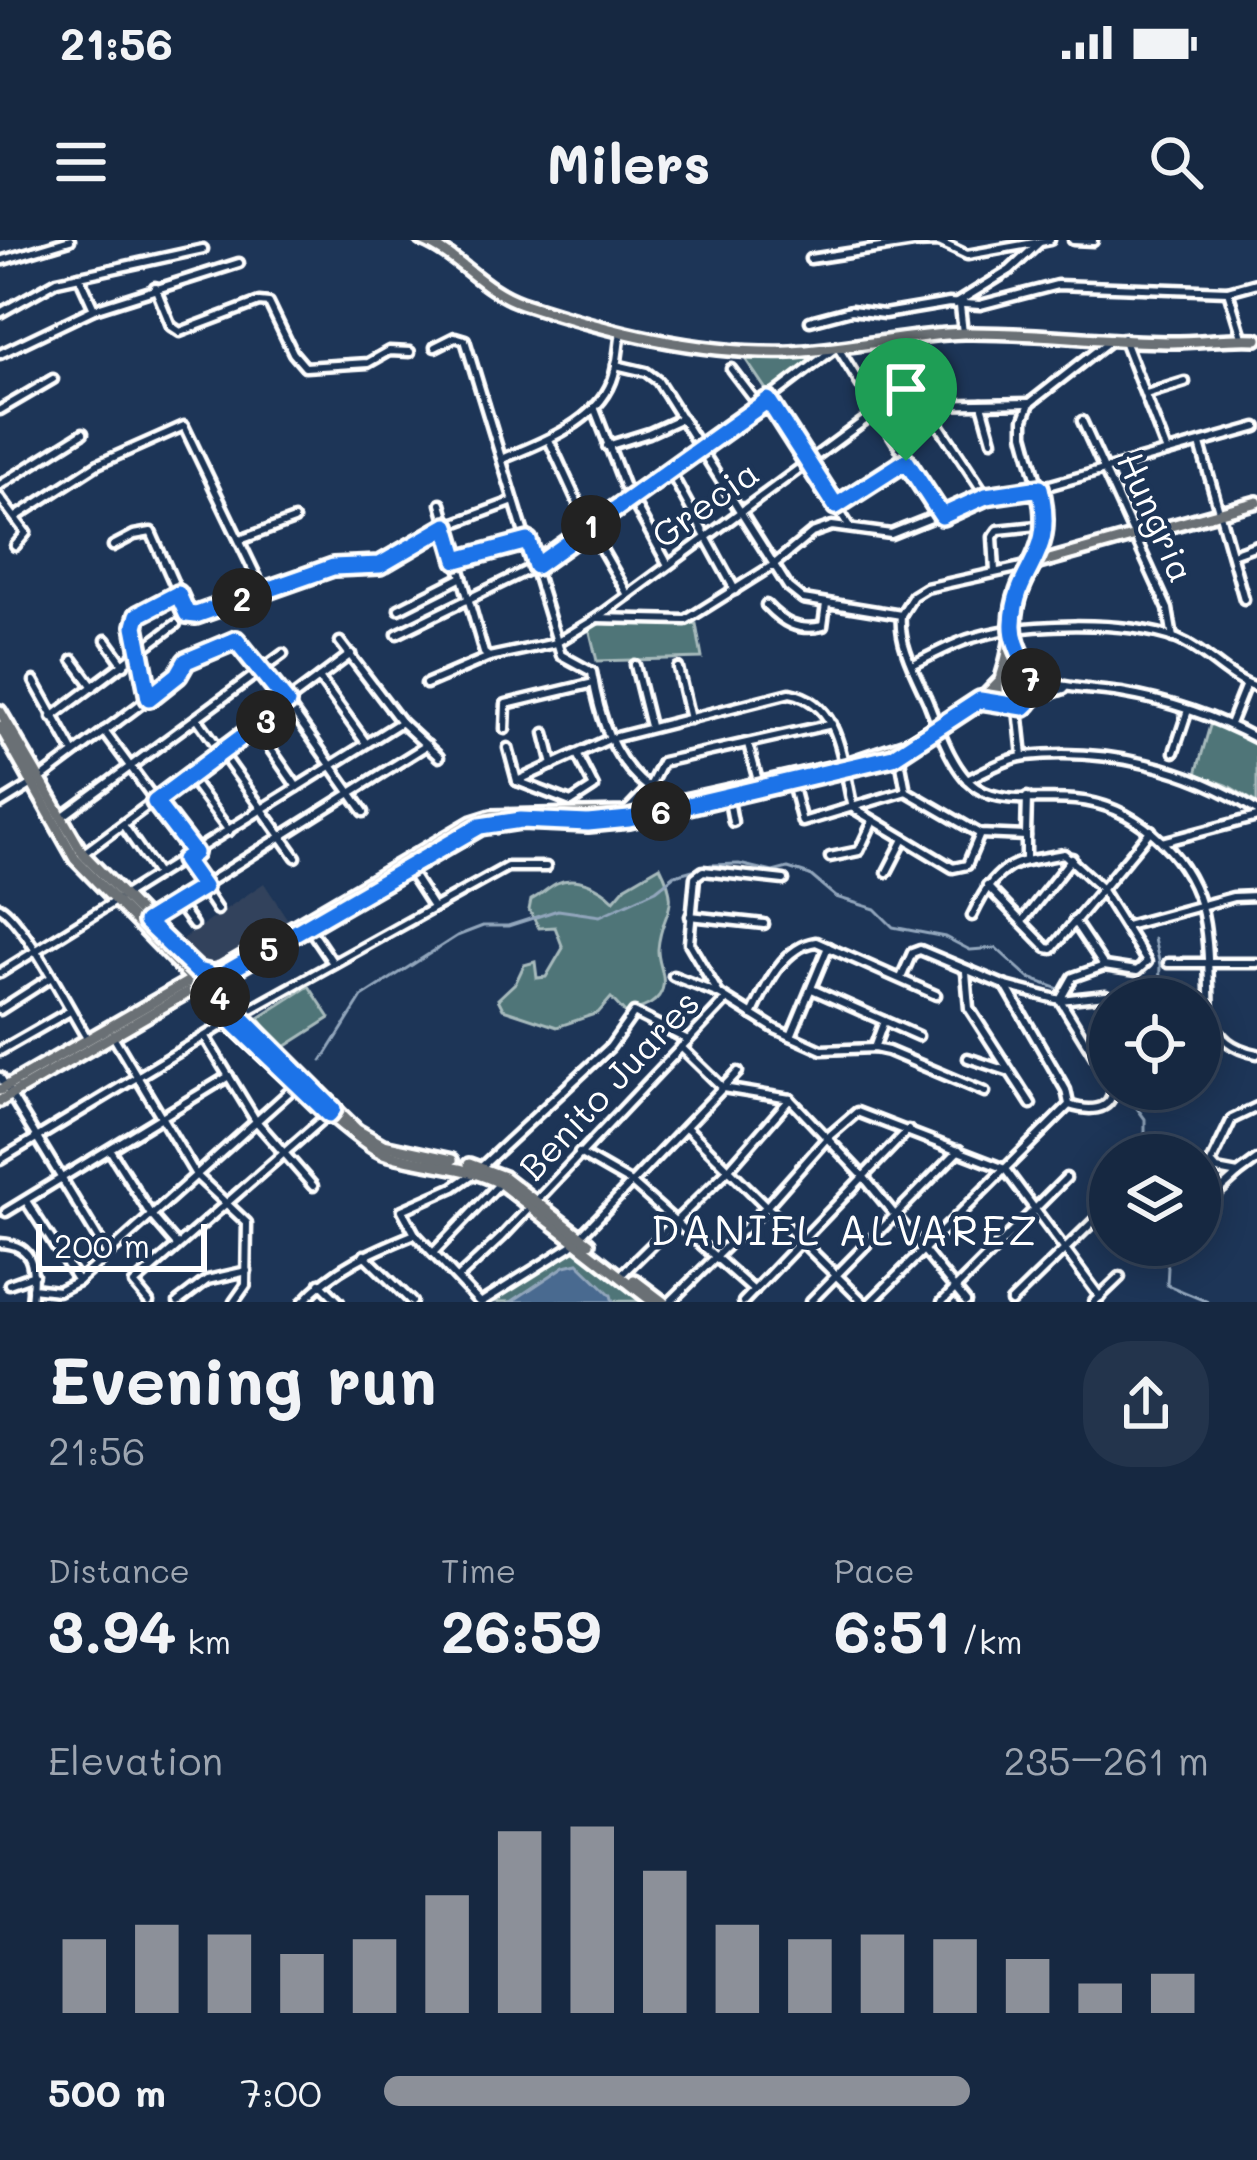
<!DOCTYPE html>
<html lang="en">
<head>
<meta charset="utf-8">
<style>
  body { margin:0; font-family:Mali,sans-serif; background:#23344c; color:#f1f3f6; height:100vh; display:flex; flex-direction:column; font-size:45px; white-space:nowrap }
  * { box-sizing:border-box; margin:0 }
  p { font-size:39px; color:#9ea6b1 }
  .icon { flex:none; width:66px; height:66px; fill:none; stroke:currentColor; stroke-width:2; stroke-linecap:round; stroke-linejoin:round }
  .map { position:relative; height:1062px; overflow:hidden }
  .drawer { display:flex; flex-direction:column; background:#162841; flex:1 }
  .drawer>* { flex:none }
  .tools { position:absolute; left:1089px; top:738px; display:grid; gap:24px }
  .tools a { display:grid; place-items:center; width:132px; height:132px; border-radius:50%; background:#162841; box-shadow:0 6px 30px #0003,0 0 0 3px #35445a; font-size:60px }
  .scale { position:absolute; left:36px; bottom:30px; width:171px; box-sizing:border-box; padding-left:12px; border:6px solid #fff; border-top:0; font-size:33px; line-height:42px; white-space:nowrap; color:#fff; -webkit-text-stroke:9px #1d3557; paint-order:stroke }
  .pin { position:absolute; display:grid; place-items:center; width:102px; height:102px; color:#fff; margin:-123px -51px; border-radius:50% 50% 50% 0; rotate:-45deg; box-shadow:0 0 12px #0007 }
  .pin .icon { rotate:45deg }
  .km { position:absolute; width:60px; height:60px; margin:-30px; border-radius:50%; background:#222; color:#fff; font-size:33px; line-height:60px; text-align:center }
  .round { display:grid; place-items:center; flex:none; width:126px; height:126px; border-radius:48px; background:#23344c }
  .headline { display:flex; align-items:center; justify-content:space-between; height:204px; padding:0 48px }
  h1 { font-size:66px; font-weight:700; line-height:90px }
  .metrics { display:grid; grid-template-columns:repeat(3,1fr); gap:18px; height:204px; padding:12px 48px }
  .metrics div { display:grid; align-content:center }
  .metrics b { font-size:60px; font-weight:700 }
  .metrics small { font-size:33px; font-weight:400 }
  .metrics p { font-size:33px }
  .chart { height:336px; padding:24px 48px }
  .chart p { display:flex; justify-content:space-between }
  .chart svg { width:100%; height:216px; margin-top:12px; stroke:#8c9099; stroke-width:6 }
  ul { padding:0 48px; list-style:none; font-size:39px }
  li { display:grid; grid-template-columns:192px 144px 1fr; align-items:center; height:90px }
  li i { height:30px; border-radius:15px; background:#8c9099 }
  .status { display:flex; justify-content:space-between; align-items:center; height:84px; padding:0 60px; background:#162841; direction:ltr }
  .status svg { height:33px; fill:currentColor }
  header { display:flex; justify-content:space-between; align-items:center; height:156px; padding:0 48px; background:#162841; font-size:54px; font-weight:700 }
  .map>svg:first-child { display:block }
</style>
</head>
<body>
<div class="status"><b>21:56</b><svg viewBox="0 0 49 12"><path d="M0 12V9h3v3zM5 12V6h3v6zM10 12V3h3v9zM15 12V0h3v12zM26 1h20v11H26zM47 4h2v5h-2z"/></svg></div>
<header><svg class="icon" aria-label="menu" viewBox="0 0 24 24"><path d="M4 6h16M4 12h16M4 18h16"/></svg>Milers<svg class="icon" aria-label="search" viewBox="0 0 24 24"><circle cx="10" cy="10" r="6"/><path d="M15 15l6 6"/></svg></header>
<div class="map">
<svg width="1257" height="1062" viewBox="0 0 1257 1062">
  <rect width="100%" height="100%" fill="#1d3557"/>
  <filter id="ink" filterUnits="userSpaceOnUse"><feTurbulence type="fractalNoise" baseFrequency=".00833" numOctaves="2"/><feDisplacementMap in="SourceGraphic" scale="24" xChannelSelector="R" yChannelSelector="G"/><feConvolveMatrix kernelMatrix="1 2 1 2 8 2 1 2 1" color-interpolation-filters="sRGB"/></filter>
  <g filter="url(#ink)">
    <polygon fill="#30425c" points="264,643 290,683 217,724 198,726 175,704"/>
    <g fill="#4f7578" stroke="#a7babc" stroke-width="3">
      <polygon points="825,113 769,154 744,117"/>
      <polygon points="598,381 696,384 702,418 597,421 589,388"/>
      <polygon points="1211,482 1257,503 1257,563 1227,545 1196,534"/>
      <path d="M660 626C683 672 661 669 658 709 657 725 670 740 659 756 650 768 639 767 627 775L611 758 598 773 557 787 503 769 498 759 516 742 524 725 535 722 537 738 546 737 563 708 555 687 539 688 529 670 531 660C541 655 548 647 557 643 576 634 601 647 614 660L626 646Z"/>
      <polygon points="309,746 330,778 280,810 259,778"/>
      <polygon points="575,1008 643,1061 490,1062"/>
    </g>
    <polygon fill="#4a6a90" stroke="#92a6bc" stroke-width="3" points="578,1023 611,1055 613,1062 511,1062 565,1026"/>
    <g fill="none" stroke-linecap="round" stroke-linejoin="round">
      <g stroke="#92a6bc" stroke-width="3">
        <polyline points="1154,699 1160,725 1159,759"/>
        <polyline points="1107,753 1120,759"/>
        <polyline points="322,821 362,757 457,696 483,686 508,686 558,670 600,676 656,650 675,635 711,625 739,624 773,632 788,628 810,635 836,657 875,669 893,687 945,697 970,710 996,708 1029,738 1075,755"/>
        <polyline points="1137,849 1131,860 1145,879 1145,901 1159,915"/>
        <polyline points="1161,1005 1168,1027 1167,1045 1208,1062"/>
      </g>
      <g stroke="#fff" stroke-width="15">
        <g id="minor">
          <polyline points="1073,0 1093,1"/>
          <polyline points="810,19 913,3 939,2 967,15 1040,2"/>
          <polyline points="0,21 70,0"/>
          <polyline points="79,36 94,69"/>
          <polyline points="155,47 171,86 180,92 259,62 269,63 293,113 305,127 368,123 389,111 410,112"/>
          <polyline points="1228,51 1242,97"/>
          <polyline points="955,64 1010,30 1040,2 1050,0"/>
          <polyline points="960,66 963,93"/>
          <polyline points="0,73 57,41 203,9"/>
          <polyline points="810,81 851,70 884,74 949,63 980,65 1057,45 1228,51 1257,43"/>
          <polyline points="1123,98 1167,212"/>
          <polyline points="894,100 926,165 986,256"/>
          <path d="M435 107 455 97 465 100 561 415 592 432C599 476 612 520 649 548"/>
          <polyline points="838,108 942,276"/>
          <polyline points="0,114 94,69 239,23"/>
          <polyline points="616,125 646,132 658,141 788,347 803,359 901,375"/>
          <polyline points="731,129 760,167"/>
          <polyline points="1146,154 1185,142"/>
          <polyline points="768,160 849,286"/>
          <polyline points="982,164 992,200"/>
          <polyline points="594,167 624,245 668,325"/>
          <polyline points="0,170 53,139"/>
          <polyline points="1082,181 1168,369 1173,398"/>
          <polyline points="549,200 589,287 628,355"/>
          <polyline points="1200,204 1244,359"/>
          <polyline points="607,206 649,193 682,178"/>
          <path d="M502 219C539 204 596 183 612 141 618 126 618 108 621 92"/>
          <polyline points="671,233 735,350"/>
          <polyline points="0,245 83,193"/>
          <polyline points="0,258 26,293 15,306"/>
          <polyline points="441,264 484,413 489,417"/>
          <polyline points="836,266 906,221"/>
          <polyline points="16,277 98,224 184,186 263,350"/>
          <polyline points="240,300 294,280"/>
          <polyline points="113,306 134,295 151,292 187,373 196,375 333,327 380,325 447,286 514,261"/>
          <polyline points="1232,314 1257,305"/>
          <polyline points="457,320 528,301"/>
          <polyline points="995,331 993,297 998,290 1047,285"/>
          <path d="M766 365C783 383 798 392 823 386L826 364"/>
          <polyline points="399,369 462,337"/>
          <path d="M901 375C898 404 916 435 928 462 938 487 953 533 977 548 1002 565 1046 557 1075 560 1133 565 1185 611 1201 666 1210 700 1208 740 1210 776 1219 799 1232 809 1257 814"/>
          <polyline points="901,375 913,356 926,348 1035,324 1047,278 1024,194 1024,179 1030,163 1108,102"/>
          <polyline points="597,378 686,380 772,326 812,293 832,286 891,294 986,256 1040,248 1257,187"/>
          <polyline points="397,394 536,326 631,256 703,209 834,109"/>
          <polyline points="106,400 124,425"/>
          <polyline points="340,402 401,482 439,517"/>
          <polyline points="73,420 93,447"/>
          <polyline points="635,425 650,486"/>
          <path d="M912 425C931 416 951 404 972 398 1025 382 1125 380 1177 399 1207 411 1227 439 1257 448"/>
          <polyline points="678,428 690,479"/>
          <polyline points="319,438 366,503"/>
          <path d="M1036 440C1064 448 1091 449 1121 453 1169 461 1214 476 1257 499"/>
          <polyline points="34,441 74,513"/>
          <polyline points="426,444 489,417 556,403 597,378 876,172 926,165 1030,163"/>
          <polyline points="149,458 136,380 138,375 179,354"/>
          <polyline points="1033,459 1064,449"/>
          <polyline points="1018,469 1023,516"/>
          <polyline points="52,477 176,384"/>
          <polyline points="197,478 296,617"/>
          <polyline points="1230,484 1246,444"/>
          <polyline points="256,488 297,547"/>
          <polyline points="505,489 506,464 594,443"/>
          <polyline points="104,491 194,613"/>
          <polyline points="545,493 553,525"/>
          <polyline points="748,504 760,548"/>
          <polyline points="508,508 517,541"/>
          <polyline points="1174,512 1188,470"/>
          <polyline points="899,514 906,551 980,594 1026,596 1027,557"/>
          <polyline points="790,536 802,582 906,551"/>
          <polyline points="189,537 229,591"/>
          <path d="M967 540C985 531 1006 519 1026 516 1104 507 1191 528 1257 571"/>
          <path d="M517 541 609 499 790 453C843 463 842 526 853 568L953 628 967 625 980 594"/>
          <polyline points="517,541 571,562 594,547 578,516"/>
          <polyline points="727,550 733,582"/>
          <polyline points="0,564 39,540 149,458 178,435 186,421 236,400 287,463 364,572"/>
          <polyline points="627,571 649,548 662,522 832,484"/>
          <polyline points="62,577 283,414"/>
          <polyline points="123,585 157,634"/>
          <polyline points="1026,596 1026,621 1064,614 1100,647 1147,722 1137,731 1104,726 1073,737 1060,760 1106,755 1111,759"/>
          <polyline points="1162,602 1257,577"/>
          <polyline points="84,613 351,414"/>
          <polyline points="830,617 859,611 873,581"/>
          <polyline points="184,620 217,670"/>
          <polyline points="405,624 433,667"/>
          <polyline points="887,632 904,599"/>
          <polyline points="987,646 1047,708 1052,709 1151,590"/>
          <polyline points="177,663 193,685"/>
          <path d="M0 667C25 682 69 769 87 798"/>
          <polyline points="690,676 764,684"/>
          <path d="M972 676C984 651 997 627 1026 621"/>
          <polyline points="1023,680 1072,618"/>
          <polyline points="1074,681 1104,726"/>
          <polyline points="145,682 427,505"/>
          <polyline points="308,686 333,723"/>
          <polyline points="1126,686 1233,657 1257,656"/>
          <polyline points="1168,723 1257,723"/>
          <polyline points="966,732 969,768 1031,864"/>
          <polyline points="0,733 401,482"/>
          <polyline points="673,736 719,754 775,789 822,810 874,808 888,811 985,852"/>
          <polyline points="901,738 912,713 920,710 1006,746 1060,760 1110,841"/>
          <polyline points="1006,746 1066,850 1069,864"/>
          <polyline points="812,749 918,796"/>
          <polyline points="719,754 689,703 695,637 703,631 784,640"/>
          <polyline points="0,770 50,738"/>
          <path d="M752 775C765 748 782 707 816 702L936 755"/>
          <polyline points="239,776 507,627 546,627"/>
          <polyline points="113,796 196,935 247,983 246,1045 234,1062"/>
          <polyline points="791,796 828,707"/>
          <polyline points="205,797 256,881 313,946"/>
          <polyline points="681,807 723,848 790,859"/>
          <polyline points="874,808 884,781"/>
          <polyline points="0,811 70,771"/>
          <polyline points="968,818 1007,831"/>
          <polyline points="0,837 107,1013"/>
          <polyline points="790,859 862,935 966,1062"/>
          <polyline points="1257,867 1232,879 1211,923 1217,930 1238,934 1257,920"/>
          <polyline points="686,887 863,1062"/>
          <polyline points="110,910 151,975 177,1005"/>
          <polyline points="579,913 633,944 754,1051"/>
          <polyline points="0,920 228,782"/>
          <polyline points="1215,929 1206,942 1217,953 1238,934"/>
          <polyline points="26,961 78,1041"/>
          <polyline points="6,972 229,836"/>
          <path d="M0 1003C38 1005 34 1032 31 1062"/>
          <polyline points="433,1013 500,943"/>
          <polyline points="364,1015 412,1062"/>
          <polyline points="620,1036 728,930 790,859"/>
          <polyline points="458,1038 502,997 725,761"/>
          <polyline points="320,1043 339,1062"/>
          <polyline points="9,1044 34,1035"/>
          <polyline points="32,1048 58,1051 78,1041 299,843"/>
          <polyline points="149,1062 134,1044 331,872"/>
          <polyline points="178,1062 207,1040 247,1031"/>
          <path d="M303 1062C333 1028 373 1011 415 994"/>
          <polyline points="479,1062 415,994 402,970 454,947 477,931 610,807 634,773 688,800"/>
          <polyline points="482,1062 571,1006 738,832"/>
          <polyline points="670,1062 766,967 827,898 857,872 1005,929 1100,1057"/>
          <polyline points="743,1062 908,890"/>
          <polyline points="810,1062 959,910"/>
          <path d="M871 1062 1069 865C1087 871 1111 873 1113 849"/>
          <polyline points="942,1062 1066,938"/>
          <polyline points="1011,1062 1103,972"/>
          <polyline points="1094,1062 1120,1037"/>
        </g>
      </g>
      <g stroke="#fff" stroke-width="18">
        <g id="major">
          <path d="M421 0C459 15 482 50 521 63 607 91 700 115 791 112 849 109 906 95 964 93 1031 92 1099 101 1166 102 1196 103 1226 97 1257 99"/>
          <path d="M1002 435C1015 397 1011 359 1035 324L1257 262"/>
          <polyline points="998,443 998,456 1006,466 1024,467 1033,459 1035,443 1013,402"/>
          <polyline points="0,471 83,614 197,731"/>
          <polyline points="0,486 75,619 191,738"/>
          <polyline points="573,583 625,579 658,572"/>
          <polyline points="379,643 480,586 497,582"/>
          <polyline points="191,738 197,731 207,733 221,729 472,582 491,576 625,573 843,525 908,503 980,461 1007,433 1027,433"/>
          <path d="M191 740C201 762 358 905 383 913 422 926 462 924 500 943L653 1062"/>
          <polyline points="210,742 308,685"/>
          <polyline points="209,745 357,890 383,905 452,920"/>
          <polyline points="0,850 191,740"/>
          <polyline points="0,861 195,748"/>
          <polyline points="469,924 504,937 589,1003"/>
          <polyline points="634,1040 663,1062"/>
        </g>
      </g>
      <use href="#minor" stroke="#1d3557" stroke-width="6"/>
      <use href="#major" stroke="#6a7074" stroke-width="9"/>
    </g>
  </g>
  <g fill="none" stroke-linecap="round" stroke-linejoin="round" filter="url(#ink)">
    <g stroke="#fff" stroke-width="24">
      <path id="route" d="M906 221 836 266 768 160 536 326 528 301 457 320 447 286 380 325 333 327 196 375 187 374 178 354 138 375 135 386 149 458 178 435 186 421 236 400 287 463 155 562 194 613 184 620 203 647 146 682 197 731 207 733 209 745 333 869 329 874 206 756 201 750C206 749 208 747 210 742L480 586 521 580 588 583 629 579 893 517 980 460 1024 467C1050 447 1011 416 1013 383 1016 323 1057 321 1040 248L986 256 942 276 906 221"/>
    </g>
    <use href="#route" stroke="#1a73e8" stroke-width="15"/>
  </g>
  <g text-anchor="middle" stroke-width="9" stroke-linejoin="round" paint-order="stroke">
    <g font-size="36" fill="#fff" stroke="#1d3557">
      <text transform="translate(705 264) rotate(-36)" y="13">Grecia</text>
      <text transform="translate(1156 277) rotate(66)" y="13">Hungria</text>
      <text transform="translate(609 845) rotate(-47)" y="13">Benito Juares</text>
    </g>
    <g font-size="42" letter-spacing="3" fill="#fff" stroke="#1d3557">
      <text x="845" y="1006">DANIEL ALVAREZ</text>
    </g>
  </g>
</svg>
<div class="tools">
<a><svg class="icon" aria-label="locate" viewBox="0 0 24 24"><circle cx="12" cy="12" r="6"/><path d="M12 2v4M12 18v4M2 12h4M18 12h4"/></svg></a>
<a><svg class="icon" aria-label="layers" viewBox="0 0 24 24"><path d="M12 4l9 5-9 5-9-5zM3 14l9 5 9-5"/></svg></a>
</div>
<div class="scale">200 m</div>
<div class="pin" style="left:906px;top:221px;background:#1e9e55"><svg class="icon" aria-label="arrive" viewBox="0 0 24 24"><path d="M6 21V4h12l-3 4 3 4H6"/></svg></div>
<b class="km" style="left:591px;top:285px">1</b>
<b class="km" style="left:242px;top:358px">2</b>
<b class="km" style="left:266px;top:480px">3</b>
<b class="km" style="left:220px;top:757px">4</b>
<b class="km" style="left:269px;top:708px">5</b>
<b class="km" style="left:661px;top:571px">6</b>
<b class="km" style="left:1031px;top:438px">7</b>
</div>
<section class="drawer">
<div class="headline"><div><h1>Evening run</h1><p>21:56</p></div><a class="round"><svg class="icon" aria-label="share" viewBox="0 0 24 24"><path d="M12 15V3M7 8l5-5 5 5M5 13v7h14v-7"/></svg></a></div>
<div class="metrics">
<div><p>Distance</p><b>3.94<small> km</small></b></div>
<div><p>Time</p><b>26:59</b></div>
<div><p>Pace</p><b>6:51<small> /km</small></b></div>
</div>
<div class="chart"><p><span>Elevation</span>235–261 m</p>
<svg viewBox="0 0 160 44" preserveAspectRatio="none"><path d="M5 44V29M15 44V26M25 44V28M35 44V32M45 44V29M55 44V20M65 44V7M75 44V6M85 44V15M95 44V26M105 44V29M115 44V28M125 44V29M135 44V33M145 44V38M155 44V36"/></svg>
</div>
<ul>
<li><b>500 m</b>7:00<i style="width:71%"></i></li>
</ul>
</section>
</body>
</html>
